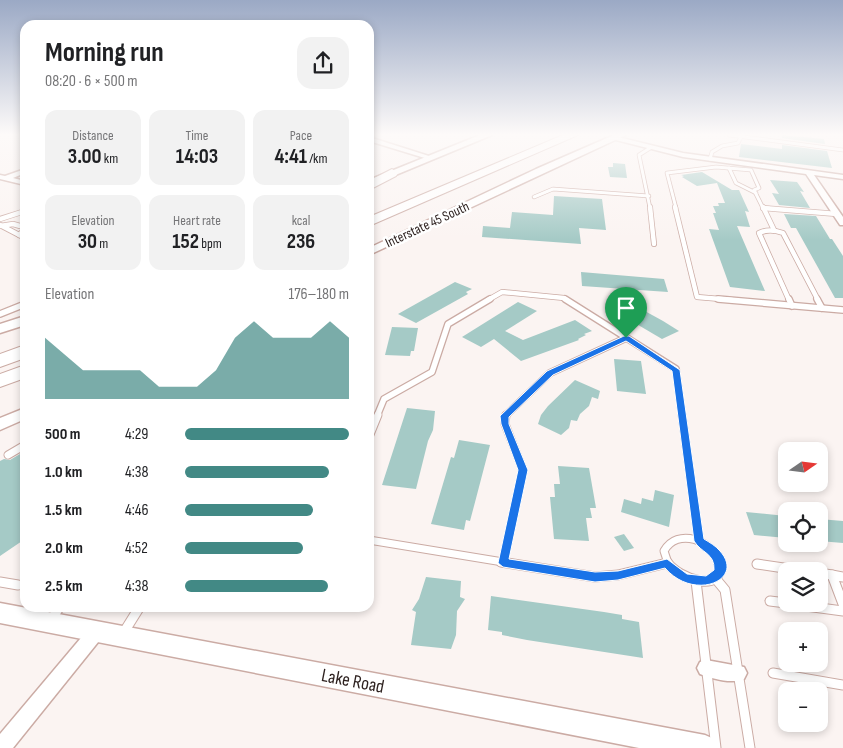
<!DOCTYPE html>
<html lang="en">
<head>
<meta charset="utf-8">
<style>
  body { margin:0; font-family:"Sofia Sans Condensed",sans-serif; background:#f2f2f2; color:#202124; height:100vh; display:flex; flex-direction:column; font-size:19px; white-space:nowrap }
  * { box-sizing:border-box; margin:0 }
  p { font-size:16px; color:#757577 }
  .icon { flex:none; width:28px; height:28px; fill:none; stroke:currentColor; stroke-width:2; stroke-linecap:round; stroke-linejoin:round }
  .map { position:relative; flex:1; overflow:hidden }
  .panel { position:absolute; left:20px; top:20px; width:354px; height:592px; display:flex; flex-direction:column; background:#fff; border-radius:15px; box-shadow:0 2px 8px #0003 }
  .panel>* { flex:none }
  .needle { width:32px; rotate:76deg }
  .buttons { position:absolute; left:778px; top:442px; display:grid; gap:10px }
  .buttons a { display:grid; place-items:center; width:50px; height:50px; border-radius:10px; background:#fff; box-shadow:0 2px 8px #0003; font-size:25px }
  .pin { position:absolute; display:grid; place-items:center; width:42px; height:42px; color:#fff; margin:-51px -21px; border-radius:50% 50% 50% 0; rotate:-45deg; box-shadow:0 0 5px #0007 }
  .pin .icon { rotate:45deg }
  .round { display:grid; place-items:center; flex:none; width:52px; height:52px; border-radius:15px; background:#f2f2f2 }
  .head { display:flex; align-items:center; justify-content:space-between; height:85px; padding:0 25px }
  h1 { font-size:28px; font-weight:700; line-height:38px }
  .stats { display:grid; grid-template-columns:repeat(3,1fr); gap:8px; height:85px; padding:5px 25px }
  .stats div { display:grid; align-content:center; border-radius:12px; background:#f2f2f2; text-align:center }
  .stats b { font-size:21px; font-weight:700 }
  .stats small { font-size:14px; font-weight:400 }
  .stats p { font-size:14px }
  .chart { height:140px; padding:10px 25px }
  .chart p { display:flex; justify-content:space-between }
  .chart svg { width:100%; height:90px; margin-top:5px; fill:#428985; opacity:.7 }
  ul { padding:0 25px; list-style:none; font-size:16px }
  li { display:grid; grid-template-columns:80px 60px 1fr; align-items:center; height:38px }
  li i { height:12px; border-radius:6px; background:#428985 }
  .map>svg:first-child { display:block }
</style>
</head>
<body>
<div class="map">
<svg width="843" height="748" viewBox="0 0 843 748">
  <rect width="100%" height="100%" fill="#fbf4f2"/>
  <g fill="#a5cac6">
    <polygon points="782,135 824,139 825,144 782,138"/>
    <polygon points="741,144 782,149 782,145 827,151 832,168 739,157"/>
    <polygon points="613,163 625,164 627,178 610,177 608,167 613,167"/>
    <polygon points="702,172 732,190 739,190 749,212 745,211 750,227 737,226 765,291 730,287 709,229 719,230 713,213 716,213 713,206 719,206 718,203 725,203 717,183 697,186 682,177 684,176 681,175"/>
    <polygon points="770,180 797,182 804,192 800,191 810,208 779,205 772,193 779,194"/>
    <polygon points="554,196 602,199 606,230 579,228 581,244 482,237 483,226 510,228 512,212 553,215"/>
    <polygon points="784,214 816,216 830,239 832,239 843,256 843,298 835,298 796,228 791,228"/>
    <polygon points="581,272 664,279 668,292 582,286"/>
    <polygon points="455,282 472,289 466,292 468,294 416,323 398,314"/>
    <polygon points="623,299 663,321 679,331 662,339 606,306"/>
    <polygon points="518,302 537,311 505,331 523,340 575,320 592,331 584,334 586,335 578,339 579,340 521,361 494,339 481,347 462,337"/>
    <polygon points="392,327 418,328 414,351 411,351 410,356 385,355"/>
    <polygon points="614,359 641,361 646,394 617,391"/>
    <polygon points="575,380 600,391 598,399 592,397 589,406 580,414 577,421 571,420 569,428 561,435 538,424 541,415 548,406"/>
    <polygon points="407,408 435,411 433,430 428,441 416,489 382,485"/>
    <polygon points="459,440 490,445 474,506 470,521 466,520 464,530 431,524 451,457 454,458"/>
    <polygon points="25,451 25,539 0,556 0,461 4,459 10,460"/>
    <polygon points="558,466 589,468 596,508 590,508 592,518 586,518 589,541 554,539 550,497 555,497 554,484 560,484"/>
    <polygon points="655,490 674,495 669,527 621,512 624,499 641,504 642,498 653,501"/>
    <polygon points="746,512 786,516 786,538 754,535"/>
    <polygon points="819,519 843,521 843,543 819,541"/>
    <polygon points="624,534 634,548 624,551 614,537"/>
    <polygon points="426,577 461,581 460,597 465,599 457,611 456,635 451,649 411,645 416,612 412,610 419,599"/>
    <polygon points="491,596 604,612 622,615 622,619 639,622 643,658 527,640 502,635 502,632 488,630"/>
  </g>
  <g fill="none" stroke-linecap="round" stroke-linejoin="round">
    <g stroke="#cbaba4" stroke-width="4.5">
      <g id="lane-far4">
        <polyline points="729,135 843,150"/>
        <polyline points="650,148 639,155 650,208"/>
        <polyline points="710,159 712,152 722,146 738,143 741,137"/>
        <polyline points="729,168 736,183 756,193"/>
        <polyline points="534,197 553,189 649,196"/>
        <polyline points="676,208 667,173 716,167 751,170 759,188 754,190 763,208"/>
        <polyline points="763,208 769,208"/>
      </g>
    </g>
    <g stroke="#cbaba4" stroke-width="6">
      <g id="lane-far3">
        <polyline points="650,207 654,244"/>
        <polyline points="675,207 697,297 732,300"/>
        <polyline points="763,207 774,230"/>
        <polyline points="763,208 837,214"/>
        <polyline points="0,219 25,211"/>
        <polyline points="0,225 25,238"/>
        <polyline points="0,226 13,224 20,226"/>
        <polyline points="19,235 25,229"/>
        <polyline points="488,300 502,292 564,298 567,300"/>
        <path d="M789 300 759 233C767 229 775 230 783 233L818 300"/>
      </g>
    </g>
    <g stroke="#cbaba4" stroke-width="8">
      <g id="lane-far2">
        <polyline points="565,299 676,369 682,416"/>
        <polyline points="718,299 843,310"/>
        <polyline points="789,299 792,306"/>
        <polyline points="817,299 822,308"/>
        <polyline points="0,314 25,304"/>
        <polyline points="377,416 384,399 432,372 448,324 490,299"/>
        <polyline points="505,416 550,373 626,338"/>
      </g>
    </g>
    <g stroke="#cbaba4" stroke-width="9">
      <g id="lane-far1">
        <polyline points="682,415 699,541"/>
        <polyline points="369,437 378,415"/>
        <polyline points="8,455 25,445"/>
        <polyline points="369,540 509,563"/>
        <polyline points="503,563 523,470 505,424 506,415"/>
        <path d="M668 563 664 551C677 527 713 540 719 563"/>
      </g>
    </g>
    <g stroke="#cbaba4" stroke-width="11">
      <g id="lane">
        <polyline points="501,562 595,577 618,575 667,563"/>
        <path d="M667 562C678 579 725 595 719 562"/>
        <polyline points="757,564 804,571"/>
        <polyline points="819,573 832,575"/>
        <polyline points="843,577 832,575 843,604"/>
        <polyline points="715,578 725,590 750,748"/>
        <polyline points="696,581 716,748"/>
        <polyline points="0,582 18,585"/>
        <polyline points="770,601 786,603"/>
        <polyline points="791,604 843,611"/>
        <polyline points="52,618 59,608"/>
        <polyline points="124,632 139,608"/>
        <polyline points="773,673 843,685"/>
      </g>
    </g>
    <g stroke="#cbaba4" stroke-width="3">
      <g id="street">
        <polygon points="614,136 683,153 843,175 843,179 814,175 843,217 843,225 840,225 806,174 683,157 612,139 612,137"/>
        <polygon points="369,137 432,157 433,158 428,159 369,141"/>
        <polygon points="25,169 25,173 13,178 25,181 25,185 0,179 0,175 5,176"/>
        <polygon points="97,623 103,626 105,631 103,636 13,748 0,748 0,734 91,626"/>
        <path d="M706 660 744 667 747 673 744 679C732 684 712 679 700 674L697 668 700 662Z"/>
      </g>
    </g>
    <g stroke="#cbaba4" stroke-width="3">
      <g id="secondary">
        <polygon points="480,135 492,135 369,186 369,180"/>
        <polygon points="614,135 626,135 369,255 369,248 536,169"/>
        <polygon points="25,316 25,325 0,333 0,324"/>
        <polygon points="25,408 25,419 0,430 0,418"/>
        <polygon points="0,603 705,735 714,739 718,748 639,748 0,623"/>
      </g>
    </g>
    <g stroke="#cbaba4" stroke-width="2">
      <g id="highway">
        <polygon points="563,135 578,135 369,226 369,217"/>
        <polygon points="392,169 398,173 396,176 369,190 369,181"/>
        <polygon points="25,345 25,358 0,367 0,354"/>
        <polygon points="25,365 25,378 0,387 0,374"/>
      </g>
    </g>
    <use href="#lane-far4" stroke="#fff" stroke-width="3"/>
    <use href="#lane-far3" stroke="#fff" stroke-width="4.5"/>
    <use href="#lane-far2" stroke="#fff" stroke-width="5.5"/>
    <use href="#lane-far1" stroke="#fff" stroke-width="7"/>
    <use href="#lane" stroke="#fff" stroke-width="9"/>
    <use href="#street" fill="#fff" fill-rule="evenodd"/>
    <use href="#secondary" fill="#fff" fill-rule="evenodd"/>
    <use href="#highway" fill="#fff" fill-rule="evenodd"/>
  </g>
  <linearGradient id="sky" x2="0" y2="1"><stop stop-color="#9ba9c5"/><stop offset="0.56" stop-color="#fdfaf9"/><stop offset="1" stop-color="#fdfaf9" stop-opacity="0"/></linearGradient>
  <rect width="843" height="240" fill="url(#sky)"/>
  <path fill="#1a73e8" stroke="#fff" fill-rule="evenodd" d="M624 336H629L680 370 704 539C709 542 716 546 720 551 746 580 694 602 665 568L618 580 595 582 503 567 498 563 518 470 501 424 500 416 547 371ZM626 341 672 371 694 541C701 553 715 553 714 570L706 576 687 574 667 559 618 571 595 572 509 559 528 470 509 424V417L553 375Z"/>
  <g text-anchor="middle" stroke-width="5" stroke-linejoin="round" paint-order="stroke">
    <g font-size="14" fill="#2e2220" stroke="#fff">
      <text transform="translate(427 224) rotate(-25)" y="5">Interstate 45 South</text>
    </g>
    <g font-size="19" fill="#2e2220" stroke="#fff">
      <text transform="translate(353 680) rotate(11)" y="7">Lake Road</text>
    </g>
  </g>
</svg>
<div class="buttons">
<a><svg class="needle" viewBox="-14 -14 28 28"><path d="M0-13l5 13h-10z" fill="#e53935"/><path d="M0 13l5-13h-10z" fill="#757577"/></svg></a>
<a><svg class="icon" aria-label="locate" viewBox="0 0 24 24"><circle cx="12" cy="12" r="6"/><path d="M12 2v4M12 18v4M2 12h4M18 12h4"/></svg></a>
<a><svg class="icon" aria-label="layers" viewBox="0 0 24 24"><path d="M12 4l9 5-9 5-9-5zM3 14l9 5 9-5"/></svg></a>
<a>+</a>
<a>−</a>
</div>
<div class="pin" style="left:626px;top:338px;background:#1e9e55"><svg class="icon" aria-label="arrive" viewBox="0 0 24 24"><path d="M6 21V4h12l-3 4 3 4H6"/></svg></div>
<section class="panel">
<div class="head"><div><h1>Morning run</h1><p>08:20 · 6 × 500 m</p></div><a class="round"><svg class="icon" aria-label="share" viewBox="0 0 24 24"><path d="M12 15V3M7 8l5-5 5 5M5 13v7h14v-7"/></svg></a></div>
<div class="stats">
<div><p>Distance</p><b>3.00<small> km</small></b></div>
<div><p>Time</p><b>14:03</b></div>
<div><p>Pace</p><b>4:41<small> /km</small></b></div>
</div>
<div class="stats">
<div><p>Elevation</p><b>30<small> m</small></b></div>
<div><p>Heart rate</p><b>152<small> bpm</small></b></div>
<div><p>kcal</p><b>236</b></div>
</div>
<div class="chart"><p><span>Elevation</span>176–180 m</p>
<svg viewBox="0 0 160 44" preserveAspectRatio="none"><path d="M0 44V14L10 22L20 30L30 30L40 30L50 30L60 38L70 38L80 38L90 30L100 14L110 6L120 14L130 14L140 14L150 6L160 14V44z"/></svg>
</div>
<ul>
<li><b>500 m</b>4:29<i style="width:100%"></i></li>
<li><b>1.0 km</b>4:38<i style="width:88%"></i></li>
<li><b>1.5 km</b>4:46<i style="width:78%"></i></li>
<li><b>2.0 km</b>4:52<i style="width:72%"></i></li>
<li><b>2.5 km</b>4:38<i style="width:87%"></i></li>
</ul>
</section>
</div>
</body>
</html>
